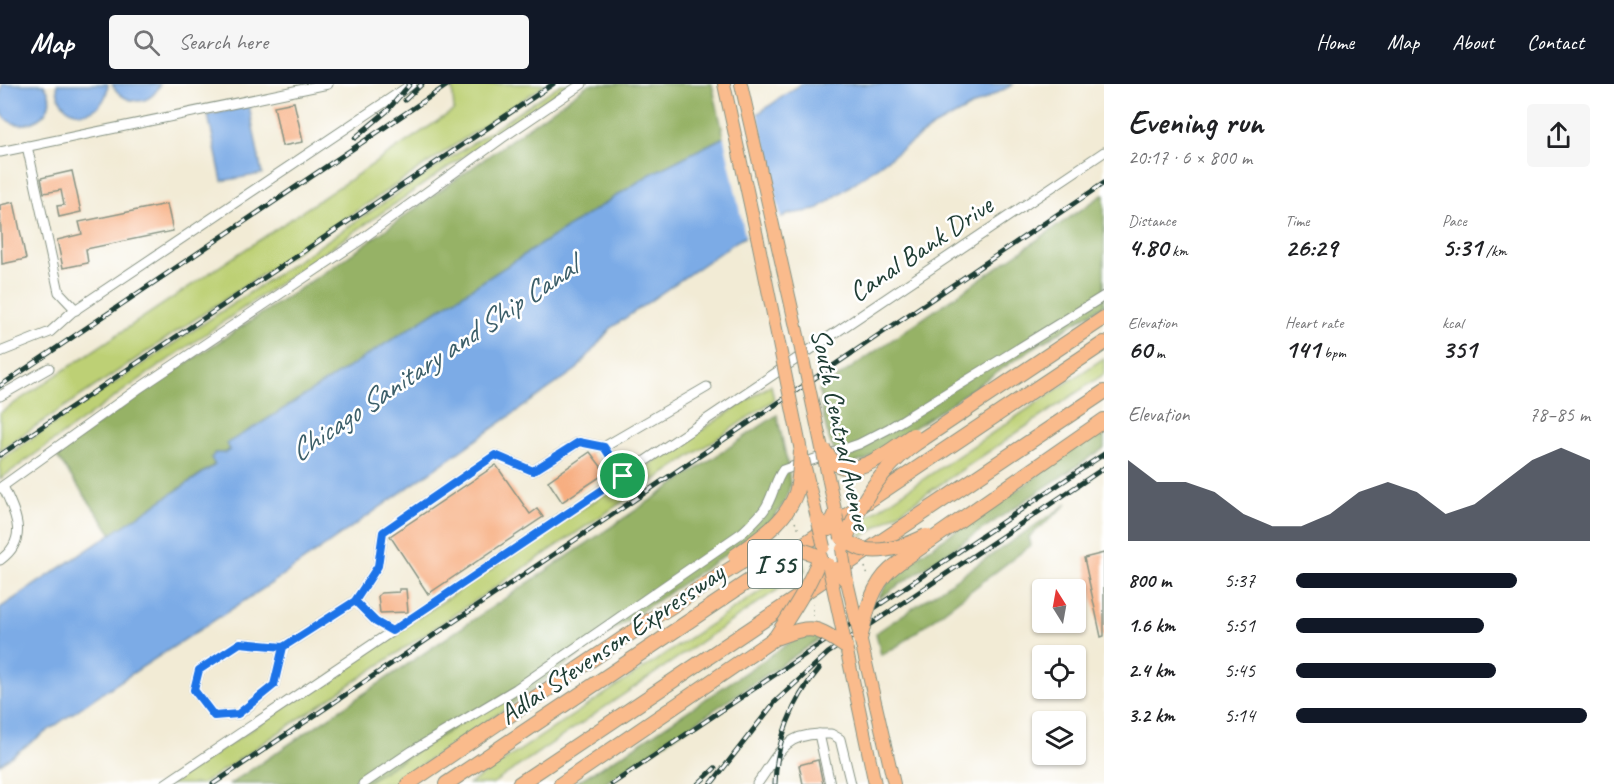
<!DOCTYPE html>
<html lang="en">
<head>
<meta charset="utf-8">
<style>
  body { margin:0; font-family:Caveat,sans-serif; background:#f6f6f6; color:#202124; height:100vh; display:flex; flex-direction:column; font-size:22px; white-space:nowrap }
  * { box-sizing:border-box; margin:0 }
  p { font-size:20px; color:#757577 }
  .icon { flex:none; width:33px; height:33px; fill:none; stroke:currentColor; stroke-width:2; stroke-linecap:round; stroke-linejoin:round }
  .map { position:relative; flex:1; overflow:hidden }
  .panel { display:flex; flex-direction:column; background:#fff; width:510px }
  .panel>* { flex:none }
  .needle { width:39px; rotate:349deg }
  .tools { position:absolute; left:1032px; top:495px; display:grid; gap:12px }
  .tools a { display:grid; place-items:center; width:54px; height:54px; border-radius:6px; background:#fff; box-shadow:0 2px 4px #0004; font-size:30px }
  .pin { position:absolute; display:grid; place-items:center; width:51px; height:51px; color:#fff; margin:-26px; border:3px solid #fff; border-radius:50%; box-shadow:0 2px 6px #0007 }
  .round { display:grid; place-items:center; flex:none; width:63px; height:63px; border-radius:6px; background:#f6f6f6 }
  .overview { display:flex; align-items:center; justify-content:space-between; height:102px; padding:0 24px }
  h1 { font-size:33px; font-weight:700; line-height:45px }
  .figures { display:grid; grid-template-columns:repeat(3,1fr); gap:9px; height:102px; padding:6px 24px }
  .figures div { display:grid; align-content:center }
  .figures b { font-size:26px; font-weight:700 }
  .figures small { font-size:16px; font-weight:400 }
  .figures p { font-size:16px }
  .chart { height:168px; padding:12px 24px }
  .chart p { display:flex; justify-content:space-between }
  .chart svg { width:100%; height:108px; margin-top:6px; fill:#111827; opacity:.7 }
  ul { padding:0 24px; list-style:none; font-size:20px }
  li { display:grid; grid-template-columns:96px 72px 1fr; align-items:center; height:45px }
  li i { height:15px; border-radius:8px; background:#111827 }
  header { display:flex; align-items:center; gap:36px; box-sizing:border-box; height:84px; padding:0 30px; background:#111827; color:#fff }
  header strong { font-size:28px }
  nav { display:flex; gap:33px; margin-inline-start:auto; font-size:21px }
  .search { width:420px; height:54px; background:#f6f6f6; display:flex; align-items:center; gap:15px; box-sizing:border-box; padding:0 21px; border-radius:6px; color:#757577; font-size:22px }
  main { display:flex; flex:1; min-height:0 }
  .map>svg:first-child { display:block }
</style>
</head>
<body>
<header>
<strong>Map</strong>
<div class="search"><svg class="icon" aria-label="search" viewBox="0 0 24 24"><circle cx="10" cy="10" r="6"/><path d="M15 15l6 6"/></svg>Search here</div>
<nav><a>Home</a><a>Map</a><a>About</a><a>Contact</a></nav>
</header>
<main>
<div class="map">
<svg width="1104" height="700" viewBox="0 0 1104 700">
  <rect width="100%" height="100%" fill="#fff"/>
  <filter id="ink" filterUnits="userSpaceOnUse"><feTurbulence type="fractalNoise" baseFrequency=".0167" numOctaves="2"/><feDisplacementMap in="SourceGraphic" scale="12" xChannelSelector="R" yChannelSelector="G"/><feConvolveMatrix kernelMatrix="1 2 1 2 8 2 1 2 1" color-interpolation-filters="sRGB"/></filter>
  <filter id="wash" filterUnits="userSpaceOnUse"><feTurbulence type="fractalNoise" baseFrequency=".008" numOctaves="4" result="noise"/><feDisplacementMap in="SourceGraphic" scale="24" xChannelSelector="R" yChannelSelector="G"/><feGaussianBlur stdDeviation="1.35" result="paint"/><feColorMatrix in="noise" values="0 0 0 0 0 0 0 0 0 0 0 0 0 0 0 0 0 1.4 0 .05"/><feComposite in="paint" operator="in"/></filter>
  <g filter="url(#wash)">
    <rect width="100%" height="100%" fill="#f2ebd5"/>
    <g fill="#bdd074" stroke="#6e8654" stroke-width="1.5">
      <polygon points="452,0 546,0 0,366 0,329 454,26"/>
      <polygon points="561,0 569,0 133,300 0,395 0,376"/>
      <polygon points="1104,274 1104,290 862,453 859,440 861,437"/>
      <path d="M771 301 774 316 202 700H170C370 566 569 432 771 301Z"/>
      <polygon points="803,479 805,487 492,700 469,700"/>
      <polygon points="504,613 511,621 393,700 363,700"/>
    </g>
    <g fill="#96b266" stroke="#5a784d" stroke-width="1.5">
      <polygon points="589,0 712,0 724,53 649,91 263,338 228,359 230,365 225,369 215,369 215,380 112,450 55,370 165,293 339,179"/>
      <path d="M1104 110V221L1033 264 866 376C858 378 850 380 843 376 827 367 822 323 819 306Z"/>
      <polygon points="777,331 788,382 790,402 785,418 771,438 731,467 609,549 511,621 504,613 363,700 230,700"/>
      <polygon points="1104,341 1104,364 878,515 891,493 904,481 1026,400"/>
      <polygon points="1067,420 1029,453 1031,461 899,561 881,571 876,549"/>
      <polygon points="805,551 821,554 604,700 573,700 628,667 798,553"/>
    </g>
    <g fill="#7cabe6" stroke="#4e748d" stroke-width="1.5">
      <path d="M3 0H44C70 36 0 60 0 18 0 11 0 6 3 0Z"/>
      <path d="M57 0H108C106 39 56 38 57 0Z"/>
      <path d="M112 0H160C151 24 122 21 112 0Z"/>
      <polygon points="801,0 1014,0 933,43 816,126 789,130 737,157 611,244 577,285 272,499 99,611 0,680 0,524 215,381 211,374 215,369 225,369 230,366 227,359 263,338 649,91 724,53"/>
      <polygon points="249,22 262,90 222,97 208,31"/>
    </g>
    <polygon fill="#f2ebd5" points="757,27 782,138 746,156 723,50"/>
    <g id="blocks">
      <g fill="#f7ae81">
        <polygon points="294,18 303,58 282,62 274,22"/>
        <polygon points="72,87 81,128 59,133 57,122 64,121 61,106 44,109 41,94"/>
        <polygon points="14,118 26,175 2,180 0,121"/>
        <polygon points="167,120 173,147 86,165 88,179 63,184 57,156 82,150 79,138"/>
        <polygon points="590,368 606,389 562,418 548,397"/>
        <polygon points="496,381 530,430 537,425 543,433 428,510 390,452"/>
        <polygon points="1104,469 1104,552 1101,553 1084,474"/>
        <polygon points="399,505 406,505 408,528 380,529 378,512 381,509 399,508"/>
        <polygon points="818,676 823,700 803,700 799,681"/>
      </g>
    </g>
  </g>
  <g filter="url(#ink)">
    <use href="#blocks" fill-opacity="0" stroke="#889484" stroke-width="1.5"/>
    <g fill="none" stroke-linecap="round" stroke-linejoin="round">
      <g stroke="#889484" stroke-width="11">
        <g id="minor">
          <polyline points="27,62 59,208 76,226"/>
          <polyline points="0,68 328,0"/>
          <polyline points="0,268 50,248 72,228 412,0"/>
          <polyline points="0,312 49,284"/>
          <polyline points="604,363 707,303"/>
          <polyline points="0,404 138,305 359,157 502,54 582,0"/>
          <path d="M0 476C30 455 15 429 3 402"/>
          <polyline points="355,517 378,482 383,448 495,371 533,387 579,358 604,363 623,392"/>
          <polyline points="283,563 240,559 199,586 194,606 214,632 239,630 274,601 283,563 355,517 376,538 392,547"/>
          <polyline points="165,700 1104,68"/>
          <path d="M363 700 412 667 516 605 743 448C750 441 758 434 764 426 773 414 774 398 783 386L859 360 888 345 1104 212"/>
          <path d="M757 700C777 673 782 651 819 650"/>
          <polyline points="830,700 819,650 831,650 840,655 851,700"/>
        </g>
      </g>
      <g stroke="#889484" stroke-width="14">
        <g id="major">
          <polyline points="724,0 758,157"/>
          <polyline points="741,0 799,256"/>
          <polyline points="846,563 875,700"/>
          <polyline points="876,622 894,700"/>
        </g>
      </g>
      <g stroke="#889484" stroke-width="16">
        <g id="highway">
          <polyline points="918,358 1104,234"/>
          <polyline points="930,457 1104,336"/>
          <polyline points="408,700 659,530 740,479"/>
          <polyline points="446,700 1104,259"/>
          <polyline points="519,700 1104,308"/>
          <polyline points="561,700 775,554"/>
        </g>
      </g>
      <g stroke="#889484" stroke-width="1.5" stroke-dasharray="1.5 4.5" stroke-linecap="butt">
        <polyline points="850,414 851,398"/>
        <polyline points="795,438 800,448"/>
        <polyline points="865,483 868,492"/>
        <polyline points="813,519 813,532"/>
      </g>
      <use href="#minor" stroke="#fff" stroke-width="9"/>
      <use href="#major" stroke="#fabb8c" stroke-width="12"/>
      <use href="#highway" stroke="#fabb8c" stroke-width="14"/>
      <g stroke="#1f3d34" stroke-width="5">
        <g id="rail">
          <polyline points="405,16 422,0"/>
          <polyline points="355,54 387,27 410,0"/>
          <polyline points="0,302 449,0"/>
          <polyline points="0,371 553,0"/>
          <polyline points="213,700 1104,99"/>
          <polyline points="612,700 1104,370"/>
          <polyline points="698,700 715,684"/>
          <polyline points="711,700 775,618 828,569 1104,384"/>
          <path d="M775 700C776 659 792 616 819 585"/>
        </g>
      </g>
      <use href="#rail" stroke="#fff" stroke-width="3" stroke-dasharray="9" stroke-linecap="butt"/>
      <g stroke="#889484" stroke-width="14" stroke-linecap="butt">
        <g id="major-bridge">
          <polyline points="758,157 801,367 824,463"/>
          <polyline points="799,256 841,454"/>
          <polyline points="842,465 847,497 876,622"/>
          <polyline points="828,480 846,563"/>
        </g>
      </g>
      <g stroke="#889484" stroke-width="16" stroke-linecap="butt">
        <g id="highway-bridge">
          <path d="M918 358C882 383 860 417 845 457 850 459 856 463 862 465 883 470 908 461 926 452"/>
          <path d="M824 366C829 372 833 380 841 382 863 391 895 362 913 351"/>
          <polyline points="817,435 829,445 836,429"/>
          <path d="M735 472C760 454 785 439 796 409 800 396 800 380 801 367"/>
          <path d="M740 479C770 464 788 458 820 473 809 503 792 528 775 554"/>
          <polyline points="836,485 847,497"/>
          <path d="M775 554C812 542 813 540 846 563"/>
          <path d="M860 555C866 531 871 503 890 486 902 475 917 467 930 457"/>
        </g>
      </g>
      <use href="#major-bridge" stroke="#fabb8c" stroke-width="12"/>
      <use href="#highway-bridge" stroke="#fabb8c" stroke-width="14"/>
    </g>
  </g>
  <g fill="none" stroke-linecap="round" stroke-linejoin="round" filter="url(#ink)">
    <g stroke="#fff" stroke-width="12">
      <polyline id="route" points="623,392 604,363 579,358 533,387 495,371 383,448 378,482 355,517 283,563 240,559 199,586 194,606 214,632 238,630 274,601 283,563 355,517 376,538 392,547 623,392"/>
    </g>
    <use href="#route" stroke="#1a73e8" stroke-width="8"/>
  </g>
  <g text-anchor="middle" stroke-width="5" stroke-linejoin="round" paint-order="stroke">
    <rect fill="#fff" stroke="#627771" stroke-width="1.5" x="748" y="456" width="54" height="48" rx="4.5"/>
    <g font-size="27" font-weight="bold" fill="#1f3d34">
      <text x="775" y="489">I 55</text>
    </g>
    <g font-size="28" fill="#1f3d34" stroke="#fff">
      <text transform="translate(920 164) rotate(-34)" y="10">Canal Bank Drive</text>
      <text transform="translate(842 345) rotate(78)" y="10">South Central Avenue</text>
      <text transform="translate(611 559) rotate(-34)" y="10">Adlai Stevenson Expressway</text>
    </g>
    <g font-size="30" font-style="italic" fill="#3b5e69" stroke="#fff">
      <text transform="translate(433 275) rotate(-34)" y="10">Chicago Sanitary and Ship Canal</text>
    </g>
  </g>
</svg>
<div class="tools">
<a><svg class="needle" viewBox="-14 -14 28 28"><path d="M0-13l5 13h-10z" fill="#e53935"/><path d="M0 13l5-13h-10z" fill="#757577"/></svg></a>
<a><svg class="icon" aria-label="locate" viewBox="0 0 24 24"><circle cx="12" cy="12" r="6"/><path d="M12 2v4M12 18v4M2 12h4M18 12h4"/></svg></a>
<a><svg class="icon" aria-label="layers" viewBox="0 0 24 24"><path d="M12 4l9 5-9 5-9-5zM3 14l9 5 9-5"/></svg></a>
</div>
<div class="pin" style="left:623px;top:392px;background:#1e9e55"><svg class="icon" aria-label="arrive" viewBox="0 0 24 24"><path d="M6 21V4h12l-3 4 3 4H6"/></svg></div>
</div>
<section class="panel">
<div class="overview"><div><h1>Evening run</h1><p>20:17 · 6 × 800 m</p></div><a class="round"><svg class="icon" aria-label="share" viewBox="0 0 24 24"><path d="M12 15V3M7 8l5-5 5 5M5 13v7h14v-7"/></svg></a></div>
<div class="figures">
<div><p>Distance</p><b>4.80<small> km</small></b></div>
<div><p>Time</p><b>26:29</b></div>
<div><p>Pace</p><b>5:31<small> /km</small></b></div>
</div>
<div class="figures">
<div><p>Elevation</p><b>60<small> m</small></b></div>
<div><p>Heart rate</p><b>141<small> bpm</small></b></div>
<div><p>kcal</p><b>351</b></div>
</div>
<div class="chart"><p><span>Elevation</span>78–85 m</p>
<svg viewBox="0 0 160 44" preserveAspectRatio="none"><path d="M0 44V11L10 20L20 20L30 24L40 33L50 38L60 38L70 33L80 24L90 20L100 24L110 33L120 29L130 20L140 11L150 6L160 11V44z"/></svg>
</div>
<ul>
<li><b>800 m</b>5:37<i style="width:75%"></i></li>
<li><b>1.6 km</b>5:51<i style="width:64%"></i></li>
<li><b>2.4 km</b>5:45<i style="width:68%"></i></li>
<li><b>3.2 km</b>5:14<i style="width:99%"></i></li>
</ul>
</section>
</main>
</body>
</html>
